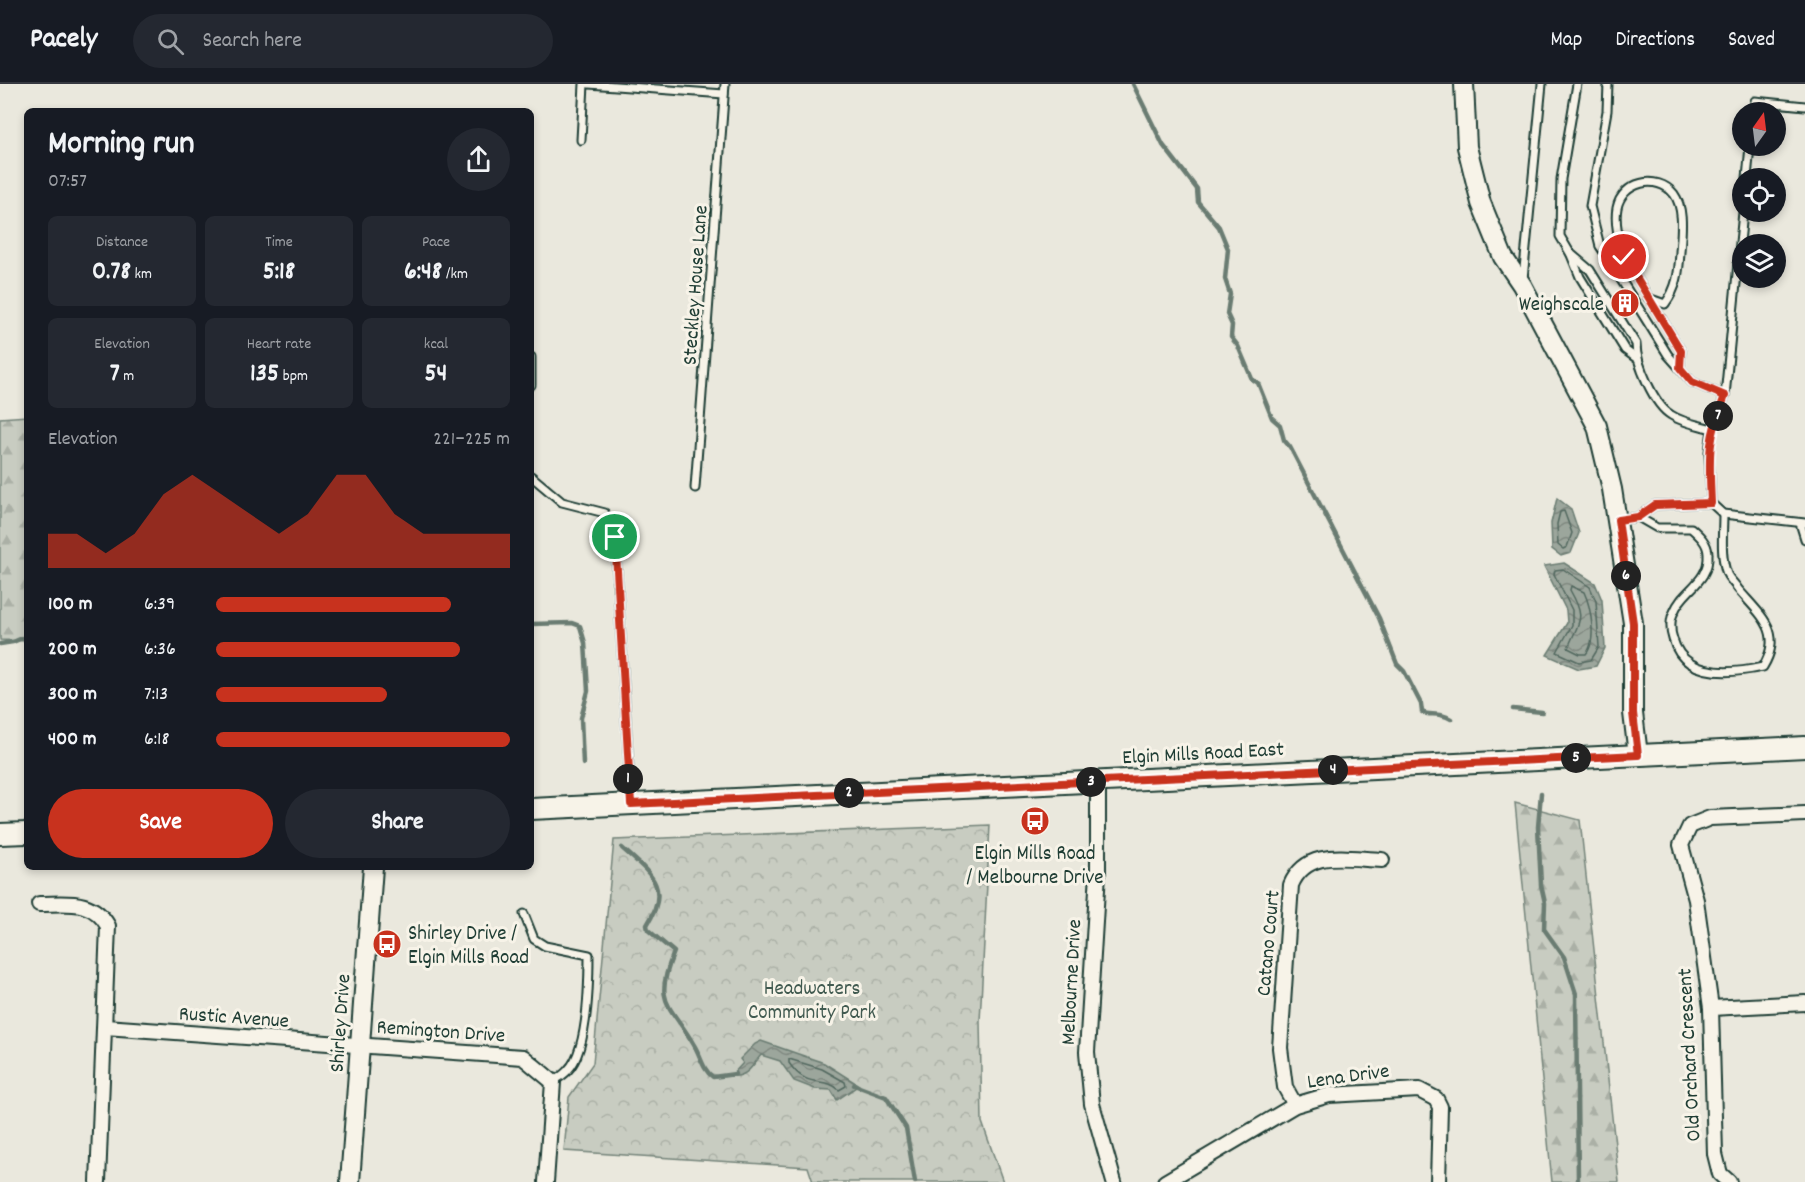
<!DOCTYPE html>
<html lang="en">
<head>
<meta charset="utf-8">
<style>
  body { margin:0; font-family:Dekko,sans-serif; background:#242831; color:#f1f3f6; height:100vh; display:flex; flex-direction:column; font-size:22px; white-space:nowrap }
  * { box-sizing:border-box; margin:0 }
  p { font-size:20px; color:#9ea1a6 }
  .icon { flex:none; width:33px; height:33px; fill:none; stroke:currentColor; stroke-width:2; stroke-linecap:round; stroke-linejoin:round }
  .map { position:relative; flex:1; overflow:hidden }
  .details { position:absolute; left:24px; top:24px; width:510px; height:762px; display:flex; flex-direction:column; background:#171b24; border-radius:9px; box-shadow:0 3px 9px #0003 }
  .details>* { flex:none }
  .needle { width:39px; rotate:14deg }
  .tools { position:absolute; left:1732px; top:18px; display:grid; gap:12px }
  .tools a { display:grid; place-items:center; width:54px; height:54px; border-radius:50%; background:#171b24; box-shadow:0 3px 9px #0003; font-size:30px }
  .pin { position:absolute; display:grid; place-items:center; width:51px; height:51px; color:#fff; margin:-26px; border:3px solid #fff; border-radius:50%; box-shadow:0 2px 6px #0007 }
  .km { position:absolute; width:30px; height:30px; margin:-15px; border-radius:50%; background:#222; color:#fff; font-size:16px; line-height:30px; text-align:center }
  .round { display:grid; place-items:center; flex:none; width:63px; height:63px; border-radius:32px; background:#242831 }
  .head { display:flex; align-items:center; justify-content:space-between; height:102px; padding:0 24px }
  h1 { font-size:33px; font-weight:700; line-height:45px }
  .figures { display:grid; grid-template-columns:repeat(3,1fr); gap:9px; height:102px; padding:6px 24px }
  .figures div { display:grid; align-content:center; border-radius:9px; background:#242831; text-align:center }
  .figures b { font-size:26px; font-weight:700 }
  .figures small { font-size:16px; font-weight:400 }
  .figures p { font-size:16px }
  .chart { height:168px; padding:12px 24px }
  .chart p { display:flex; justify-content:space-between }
  .chart svg { width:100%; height:108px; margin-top:6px; fill:#c8321e; opacity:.7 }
  .cta { display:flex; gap:12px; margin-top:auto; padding:12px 24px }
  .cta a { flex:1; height:69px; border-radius:36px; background:#c8321e; color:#fff; font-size:24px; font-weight:700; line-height:69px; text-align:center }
  .cta a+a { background:#242831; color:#f1f3f6 }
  ul { padding:0 24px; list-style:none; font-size:20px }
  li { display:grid; grid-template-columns:96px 72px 1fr; align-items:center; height:45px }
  li i { height:15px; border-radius:8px; background:#c8321e }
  header { display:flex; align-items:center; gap:36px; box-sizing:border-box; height:84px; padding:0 30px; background:#171b24; border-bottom:2px solid #363941 }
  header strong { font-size:28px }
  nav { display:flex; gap:33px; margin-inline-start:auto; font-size:21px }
  .search { width:420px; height:54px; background:#242831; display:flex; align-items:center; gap:15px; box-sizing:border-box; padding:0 21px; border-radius:33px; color:#9ea1a6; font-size:22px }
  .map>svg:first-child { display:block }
</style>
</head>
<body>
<header>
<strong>Pacely</strong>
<div class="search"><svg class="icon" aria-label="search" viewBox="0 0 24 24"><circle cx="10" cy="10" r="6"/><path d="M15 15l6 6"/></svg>Search here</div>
<nav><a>Map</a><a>Directions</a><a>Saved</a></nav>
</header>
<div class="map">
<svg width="1805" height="1098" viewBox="0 0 1805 1098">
  <defs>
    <pattern id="forest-firs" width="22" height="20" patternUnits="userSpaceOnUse" patternTransform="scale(1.5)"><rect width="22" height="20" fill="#c8ccc1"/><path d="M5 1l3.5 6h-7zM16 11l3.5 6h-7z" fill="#abb0a6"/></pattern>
    <pattern id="park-crowns" width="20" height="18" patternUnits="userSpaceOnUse" patternTransform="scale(1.5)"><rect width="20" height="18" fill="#c8ccc1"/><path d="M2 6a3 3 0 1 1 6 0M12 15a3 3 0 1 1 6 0" fill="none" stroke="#abb0a6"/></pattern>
    <pattern id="water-waves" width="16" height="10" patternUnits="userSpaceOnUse" patternTransform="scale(1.5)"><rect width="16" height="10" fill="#9ca69c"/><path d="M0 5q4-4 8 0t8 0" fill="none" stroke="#7f8880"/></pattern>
  </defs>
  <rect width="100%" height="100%" fill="#eae8dd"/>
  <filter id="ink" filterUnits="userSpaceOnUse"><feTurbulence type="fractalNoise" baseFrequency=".0167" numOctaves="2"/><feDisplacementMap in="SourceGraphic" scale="12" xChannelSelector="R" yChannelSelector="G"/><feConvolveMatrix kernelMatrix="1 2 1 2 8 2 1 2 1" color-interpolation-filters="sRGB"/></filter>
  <g filter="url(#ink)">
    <g fill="url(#forest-firs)" stroke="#74847a" stroke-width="1.5">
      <polygon points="27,332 27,557 0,556 0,334"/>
      <polygon points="1515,719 1580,736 1619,1098 1552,1098"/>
    </g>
    <polygon fill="url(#park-crowns)" stroke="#74847a" stroke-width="1.5" points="990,741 980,937 982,1038 1003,1098 813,1098 808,1083 564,1067 569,1013 593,979 614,756"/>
    <g fill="url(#water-waves)" stroke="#6a7c72" stroke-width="1.5">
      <polygon points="1557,414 1571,425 1579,449 1571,469 1561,472 1552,465 1551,439"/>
      <polygon points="1564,479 1595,499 1602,516 1605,564 1596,582 1579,585 1547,571 1567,539 1566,526 1544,482"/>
      <path d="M761 957 824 979 859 1001 837 1016 831 1006 815 1005 794 997 780 977 761 971C752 982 747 994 731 992L743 979 740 975 755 960Z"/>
    </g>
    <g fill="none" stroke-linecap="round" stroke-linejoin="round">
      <g stroke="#51675e" stroke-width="1.5">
        <polygon points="1564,427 1572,449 1567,463 1563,465 1558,461 1557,440 1560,428"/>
        <polygon points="1563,485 1590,503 1596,517 1599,563 1591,576 1579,578 1557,568 1572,541 1572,526 1554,490 1555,486"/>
        <path d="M1571 502 1584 508C1591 523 1597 557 1586 570H1580L1568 564C1579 536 1587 536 1570 506Z"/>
        <path d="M789 975 822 985 845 998 846 1002 839 1006C824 991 808 1007 789 979Z"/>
      </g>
      <g stroke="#6a7c72" stroke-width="4.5">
        <path d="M1133 0 1163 61 1197 105 1198 118 1219 143 1228 165 1225 195 1230 210 1227 230 1232 241 1231 253 1238 262 1252 295 1258 299 1272 334 1280 341 1284 356 1290 363 1379 534 1397 580 1404 587 1421 620 1422 628C1430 633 1437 627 1451 635"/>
        <polyline points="531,540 572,539 580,542 585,559 588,607 581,634 583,680"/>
        <polyline points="0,560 13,558 27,552"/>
        <polyline points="1513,625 1542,628"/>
        <polyline points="1541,709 1538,743 1541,801 1545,819 1544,845 1564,873 1576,910 1578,1098"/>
        <path d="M622 764C651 790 671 803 647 841L648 846 674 868C652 921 671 920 694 961 701 972 702 985 713 993L735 990"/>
        <polyline points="854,1001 886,1013 906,1044 915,1098"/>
      </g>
      <g stroke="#1f3d34" stroke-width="11">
        <g id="service">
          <polyline points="589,0 724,10"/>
          <path d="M1577 0 1561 95 1560 152 1570 169 1590 186 1636 260C1636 279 1654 321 1671 331 1683 339 1699 341 1712 345"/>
          <polyline points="1608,0 1607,27 1590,122 1600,162 1668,271 1692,298 1725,312"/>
          <polyline points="1754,28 1755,17 1805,22"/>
          <polyline points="581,56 584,0"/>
          <polyline points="1747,94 1750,62"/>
          <polyline points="1743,128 1725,312 1712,345 1709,368 1711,419 1723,430 1805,439"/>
          <polyline points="1600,162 1624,173 1681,267 1680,284"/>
          <polyline points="1571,171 1580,193 1625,266 1636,274"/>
          <path d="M1624 173C1620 158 1614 140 1617 124 1622 98 1657 89 1674 110 1685 125 1681 151 1680 168 1679 188 1677 204 1665 220L1648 214"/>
          <polyline points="1523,195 1542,0"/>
          <polyline points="531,273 531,301"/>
          <polyline points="531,392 562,418 605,429 615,453 631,717"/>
          <polyline points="695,404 725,0"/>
          <path d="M1638 433 1657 444H1691C1699 451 1708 459 1708 470 1710 498 1682 506 1674 528 1670 535 1670 547 1673 555 1684 595 1731 590 1763 583 1784 548 1761 532 1738 505 1735 500 1729 495 1727 490 1720 472 1723 449 1723 430"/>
          <polyline points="1618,436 1638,433 1655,421 1711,419"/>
          <polyline points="1800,439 1805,455"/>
          <path d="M524 830 534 855 545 862 589 871C589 899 588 966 568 986 564 991 558 994 553 998"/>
        </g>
      </g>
      <g stroke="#1f3d34" stroke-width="18">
        <g id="minor">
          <polyline points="1098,697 1098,789 1087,968 1092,1020 1114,1098"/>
          <path d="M39 820C67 820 92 814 108 842L98 1098"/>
          <polyline points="1711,924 1805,919"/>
          <polyline points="105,943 523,973 553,998 546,1098"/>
          <path d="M1295 1021 1285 1003 1280 964 1291 801C1307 763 1348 775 1382 776"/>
          <polyline points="1165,1098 1295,1021 1329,1011 1419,1006 1436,1015 1440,1023 1438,1098"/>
          <polyline points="1729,1098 1720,1090 1715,1070 1711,924 1696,816 1681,761 1690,742 1710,734 1805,730"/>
        </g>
      </g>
      <g stroke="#1f3d34" stroke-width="22">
        <g id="tertiary">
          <polyline points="1464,0 1467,63 1481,119 1503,173 1522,201 1597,342 1612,405 1633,539 1633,629 1638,671"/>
          <polyline points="350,1098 373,783"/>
        </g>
      </g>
      <g stroke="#1f3d34" stroke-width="24">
        <g id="secondary">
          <polyline points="531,725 1805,663"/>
          <polyline points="0,750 27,749"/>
        </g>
      </g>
      <use href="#service" stroke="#f7f3e8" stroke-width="7"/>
      <use href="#minor" stroke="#f7f3e8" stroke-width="14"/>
      <use href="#tertiary" stroke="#f7f3e8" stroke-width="18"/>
      <use href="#secondary" stroke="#f7f3e8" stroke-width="20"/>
    </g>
  </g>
  <g fill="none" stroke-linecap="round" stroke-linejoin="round" filter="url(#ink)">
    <g stroke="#fff" stroke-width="12">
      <path id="route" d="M615 453 631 720 1638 671 1633 629V539L1618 436 1638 433 1655 421 1711 419C1709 372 1707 357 1725 312L1692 298 1680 284 1681 267 1624 173"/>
    </g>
    <use href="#route" stroke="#c8321e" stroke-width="8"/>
  </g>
  <defs>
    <g id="building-disc" transform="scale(1.5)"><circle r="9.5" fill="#c8321e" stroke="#f7f3e8"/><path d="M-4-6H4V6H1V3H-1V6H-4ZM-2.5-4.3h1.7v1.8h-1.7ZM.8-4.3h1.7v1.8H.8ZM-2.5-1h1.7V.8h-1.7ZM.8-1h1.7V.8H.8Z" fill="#fff"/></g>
    <g id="bus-disc" transform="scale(1.5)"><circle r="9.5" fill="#c8321e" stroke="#f7f3e8"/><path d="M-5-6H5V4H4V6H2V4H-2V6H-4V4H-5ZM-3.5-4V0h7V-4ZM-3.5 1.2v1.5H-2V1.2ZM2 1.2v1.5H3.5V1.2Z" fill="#fff"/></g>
  </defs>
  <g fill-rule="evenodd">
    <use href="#building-disc" x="1625" y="219"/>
    <use href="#bus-disc" x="1035" y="737"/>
    <use href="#bus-disc" x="387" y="860"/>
  </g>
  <g text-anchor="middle" stroke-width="6" stroke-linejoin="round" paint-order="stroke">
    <g font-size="21" fill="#1f3d34" stroke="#f7f3e8">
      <text transform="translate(694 201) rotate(-86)" y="7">Steckley House Lane</text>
      <text transform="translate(1203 668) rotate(-3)" y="7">Elgin Mills Road East</text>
      <text transform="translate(1267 859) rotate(-85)" y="7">Catano Court</text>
      <text transform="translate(1070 898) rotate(-87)" y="7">Melbourne Drive</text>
      <text transform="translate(234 932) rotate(4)" y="7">Rustic Avenue</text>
      <text transform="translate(339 939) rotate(-86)" y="7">Shirley Drive</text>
      <text transform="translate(441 946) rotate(4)" y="7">Remington Drive</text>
      <text transform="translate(1688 971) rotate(-93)" y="7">Old Orchard Crescent</text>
      <text transform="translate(1348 991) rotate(-8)" y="7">Lena Drive</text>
    </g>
    <g font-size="21" fill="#1f3d34" stroke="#f7f3e8" text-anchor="end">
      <text x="1604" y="226">Weighscale</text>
      <text x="1035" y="775" text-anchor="middle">Elgin Mills Road<tspan x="1035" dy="24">/ Melbourne Drive</tspan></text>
      <text x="408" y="855" text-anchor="start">Shirley Drive /<tspan x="408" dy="24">Elgin Mills Road</tspan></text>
    </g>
    <g font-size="21" fill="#415a50" stroke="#f7f3e8">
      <text x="812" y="910">Headwaters<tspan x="812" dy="24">Community Park</tspan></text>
    </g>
  </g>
</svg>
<div class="tools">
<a><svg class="needle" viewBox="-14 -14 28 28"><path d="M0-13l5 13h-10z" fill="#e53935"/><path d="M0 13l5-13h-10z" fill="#9ea1a6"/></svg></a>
<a><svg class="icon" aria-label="locate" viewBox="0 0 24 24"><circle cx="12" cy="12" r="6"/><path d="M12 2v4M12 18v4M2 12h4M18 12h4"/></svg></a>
<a><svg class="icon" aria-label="layers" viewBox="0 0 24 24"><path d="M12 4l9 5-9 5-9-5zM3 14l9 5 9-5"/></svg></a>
</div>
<div class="pin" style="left:615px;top:453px;background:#1e9e55"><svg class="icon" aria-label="arrive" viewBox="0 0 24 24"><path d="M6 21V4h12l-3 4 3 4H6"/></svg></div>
<div class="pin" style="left:1624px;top:173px;background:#d93025"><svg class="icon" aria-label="check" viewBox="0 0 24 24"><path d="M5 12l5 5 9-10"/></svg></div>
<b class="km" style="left:628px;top:695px">1</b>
<b class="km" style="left:849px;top:709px">2</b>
<b class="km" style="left:1091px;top:698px">3</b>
<b class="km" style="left:1333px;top:686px">4</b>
<b class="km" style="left:1576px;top:674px">5</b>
<b class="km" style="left:1626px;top:492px">6</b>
<b class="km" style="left:1718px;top:332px">7</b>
<section class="details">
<div class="head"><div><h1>Morning run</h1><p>07:57</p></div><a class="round"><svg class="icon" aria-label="share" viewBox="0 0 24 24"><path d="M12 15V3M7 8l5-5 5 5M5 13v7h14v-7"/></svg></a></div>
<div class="figures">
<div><p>Distance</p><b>0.78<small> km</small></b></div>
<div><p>Time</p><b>5:18</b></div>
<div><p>Pace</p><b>6:48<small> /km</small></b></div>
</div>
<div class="figures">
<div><p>Elevation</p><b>7<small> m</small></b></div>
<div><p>Heart rate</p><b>135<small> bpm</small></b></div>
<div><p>kcal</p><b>54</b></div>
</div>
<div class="chart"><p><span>Elevation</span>221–225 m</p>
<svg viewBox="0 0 160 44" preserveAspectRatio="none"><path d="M0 44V30L10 30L20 38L30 30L40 14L50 6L60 14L70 22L80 30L90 22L100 6L110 6L120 22L130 30L140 30L150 30L160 30V44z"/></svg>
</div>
<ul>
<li><b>100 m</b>6:39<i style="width:80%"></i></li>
<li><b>200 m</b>6:36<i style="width:83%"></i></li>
<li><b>300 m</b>7:13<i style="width:58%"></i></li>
<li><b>400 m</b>6:18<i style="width:100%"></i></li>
</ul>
<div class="cta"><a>Save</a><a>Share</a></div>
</section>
</div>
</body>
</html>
